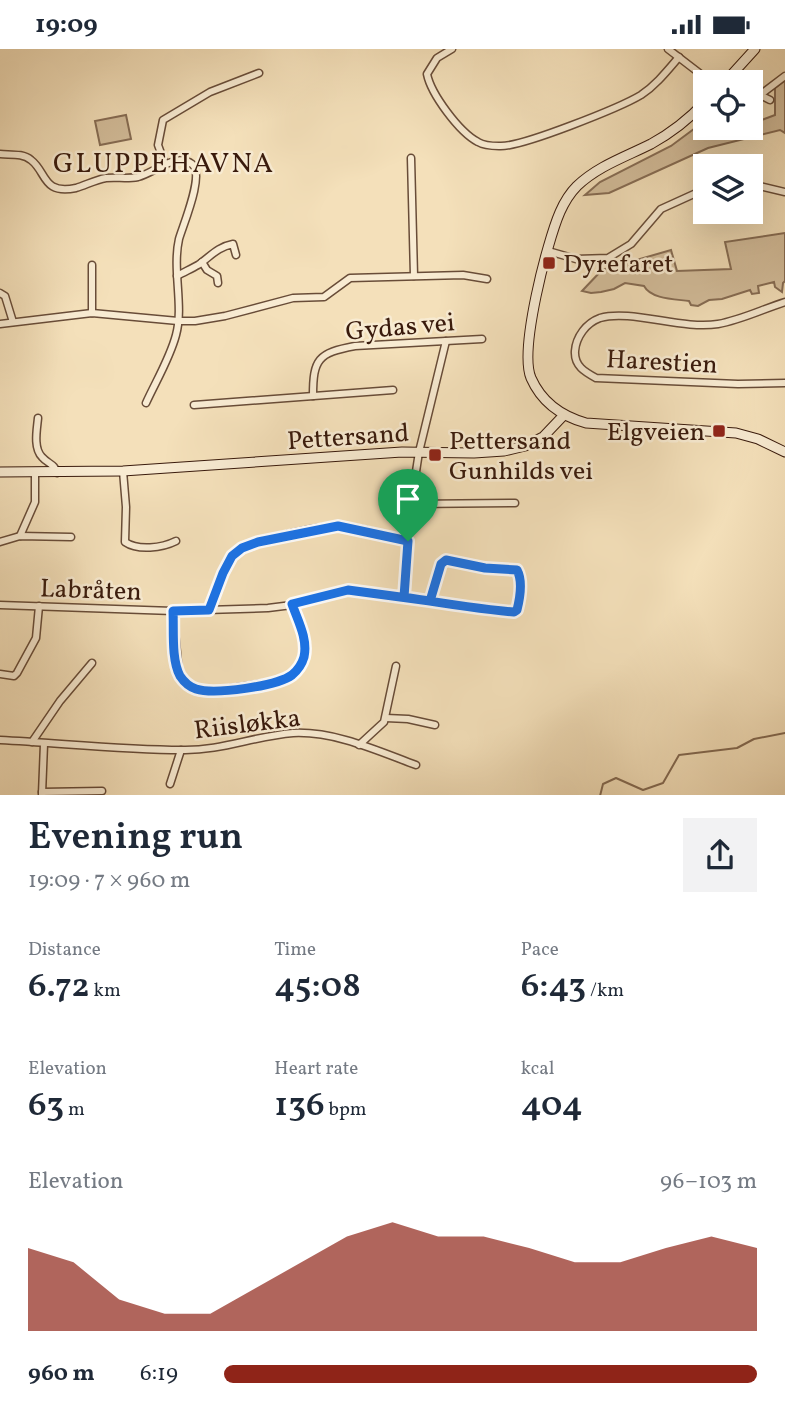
<!DOCTYPE html>
<html lang="en">
<head>
<meta charset="utf-8">
<style>
  body { margin:0; font-family:Vollkorn,serif; background:#f2f2f3; color:#1f2937; height:100vh; display:flex; flex-direction:column; font-size:26px; white-space:nowrap }
  * { box-sizing:border-box; margin:0 }
  p { font-size:23px; color:#747a83 }
  .icon { flex:none; width:38px; height:38px; fill:none; stroke:currentColor; stroke-width:2; stroke-linecap:round; stroke-linejoin:round }
  .map { position:relative; height:746px; overflow:hidden }
  .details { display:flex; flex-direction:column; background:#fff; flex:1 }
  .details>* { flex:none }
  .tools { position:absolute; left:693px; top:21px; display:grid; gap:14px }
  .tools a { display:grid; place-items:center; width:70px; height:70px; border-radius:0px; background:#fff; box-shadow:0 7px 28px #0002; font-size:35px }
  .pin { position:absolute; display:grid; place-items:center; width:60px; height:60px; color:#fff; margin:-72px -30px; border-radius:50% 50% 50% 0; rotate:-45deg; box-shadow:0 0 7px #0007 }
  .pin .icon { rotate:45deg }
  .round { display:grid; place-items:center; flex:none; width:74px; height:74px; border-radius:0px; background:#f2f2f3 }
  .head { display:flex; align-items:center; justify-content:space-between; height:119px; padding:0 28px }
  h1 { font-size:38px; font-weight:600; line-height:52px }
  .metrics { display:grid; grid-template-columns:repeat(3,1fr); gap:10px; height:119px; padding:7px 28px }
  .metrics div { display:grid; align-content:center }
  .metrics b { font-size:35px; font-weight:600 }
  .metrics small { font-size:19px; font-weight:400 }
  .metrics p { font-size:19px }
  .chart { height:196px; padding:14px 28px }
  .chart p { display:flex; justify-content:space-between }
  .chart svg { width:100%; height:126px; margin-top:7px; fill:#8f2418; opacity:.7 }
  ul { padding:0 28px; list-style:none; font-size:23px }
  li { display:grid; grid-template-columns:112px 84px 1fr; align-items:center; height:52px }
  li i { height:18px; border-radius:9px; background:#8f2418 }
  .status { display:flex; justify-content:space-between; align-items:center; height:49px; padding:0 35px; background:#fff; direction:ltr }
  .status svg { height:19px; fill:currentColor }
  .map>svg:first-child { display:block }
</style>
</head>
<body>
<div class="status"><b>19:09</b><svg viewBox="0 0 49 12"><path d="M0 12V9h3v3zM5 12V6h3v6zM10 12V3h3v9zM15 12V0h3v12zM26 1h20v11H26zM47 4h2v5h-2z"/></svg></div>
<div class="map">
<svg width="785" height="747" viewBox="0 0 785 747">
  <rect width="100%" height="100%" fill="#f4e0ba"/>
  <filter id="stains"><feTurbulence type="fractalNoise" baseFrequency=".00286" numOctaves="4"/><feColorMatrix values="0 0 0 0 .2 0 0 0 0 .09 0 0 0 0 .02 0 0 0 .5 -.17"/></filter>
  <radialGradient id="worn" r=".72"><stop offset=".6" stop-color="#630" stop-opacity="0"/><stop offset="1" stop-color="#630" stop-opacity=".3"/></radialGradient>
  <g fill="#d4be9c" stroke="#866c54" stroke-width="2">
    <polygon points="785,31 785,84 780,81 708,99 609,144 585,146 600,133 671,97 702,74 704,85 751,79 751,75 775,66 775,39"/>
    <polygon points="126,66 131,90 100,96 95,72"/>
    <path d="M785 184V232L783 234 782 243 775 238 774 233 758 237 759 244 752 245 750 241 722 250 709 251 698 257 691 256 689 252C674 250 651 250 644 237L625 234 614 240 601 243 591 244 582 242 602 221 671 201 677 222 731 220 725 193Z"/>
  </g>
  <g fill="none" stroke-linecap="round" stroke-linejoin="round">
    <polyline stroke="#836951" stroke-width="2" points="600,747 603,735 616,729 643,741 663,734 679,706 737,699 754,690 785,684"/>
    <g stroke="#684c38" stroke-width="9">
      <g id="street">
        <path d="M452 0 437 9 427 25C431 45 459 83 478 93 483 96 492 97 499 97 520 99 621 58 641 46 656 36 667 22 679 8"/>
        <polyline points="668,0 711,33"/>
        <polyline points="751,46 760,46 770,51"/>
        <polyline points="760,46 785,27"/>
        <path d="M0 105C10 106 23 104 31 111 47 123 42 146 76 139 86 136 95 131 106 129 117 128 127 130 138 128 154 124 176 103 192 115 205 125 183 176 179 190 172 221 184 257 176 286 170 309 156 332 146 354"/>
        <polyline points="411,109 414,227"/>
        <polyline points="165,115 158,96 163,71 210,43 259,24"/>
        <polyline points="751,135 785,143"/>
        <polyline points="548,202 576,210 608,209 631,195 661,160 705,140"/>
        <polyline points="202,213 207,221 217,227 218,234"/>
        <path d="M177 227C184 223 191 220 198 216 210 208 217 198 233 195L236 206"/>
        <polyline points="0,244 5,247 13,273"/>
        <path d="M785 253C763 260 741 271 718 275 682 281 631 260 600 269 586 274 576 288 575 302 574 317 585 323 596 329L738 335 785 334"/>
        <polyline points="92,264 92,216"/>
        <polyline points="0,275 92,264 178,272 195,272 225,267 293,249 324,248 350,229 463,226 487,230"/>
        <path d="M313 347C313 310 318 304 355 297L482 290"/>
        <polyline points="194,356 393,341"/>
        <path d="M38 369C37 380 33 399 42 408 48 415 55 415 57 424"/>
        <path d="M123 422 126 458 125 493C138 502 162 499 176 492"/>
        <polyline points="411,455 515,454"/>
        <polyline points="20,487 35,453 35,424"/>
        <polyline points="0,493 20,487 71,488"/>
        <polyline points="404,548 411,455 419,403 446,292"/>
        <polyline points="0,556 173,562 268,559 292,556 348,541 514,563 518,558 519,525 515,520 485,519 446,511 441,515 430,553"/>
        <path d="M209 561C214 544 221 521 233 507 246 491 319 477 340 477 363 478 387 487 408 492"/>
        <polyline points="173,562 179,625 192,638 212,642 279,632 297,621 302,612 305,597 292,556"/>
        <polyline points="0,625 14,627 17,624 36,589 39,557"/>
        <polyline points="386,669 408,670 435,676"/>
        <path d="M0 691C60 694 121 701 182 701 220 702 255 687 293 684 335 682 378 702 416 716"/>
        <polyline points="32,693 60,652 92,614"/>
        <polyline points="359,696 384,673 396,617"/>
        <polyline points="170,735 181,701"/>
        <polyline points="42,743 102,742"/>
        <polyline points="42,745 44,695"/>
      </g>
    </g>
    <g stroke="#391a0c" stroke-width="11">
      <g id="secondary">
        <polyline points="725,33 755,0"/>
        <path d="M705 53C689 70 671 84 651 95 625 108 598 117 577 137 570 144 564 154 560 163 547 193 519 301 531 329 542 354 561 367 586 374L736 384 758 390 785 403"/>
        <polyline points="0,423 123,422 402,403 474,404 504,402 525,397 543,388 563,367"/>
      </g>
    </g>
    <use href="#street" stroke="#f8ebd2" stroke-width="6"/>
    <use href="#secondary" stroke="#f8ebd2" stroke-width="9"/>
  </g>
  <g fill="none" stroke-linecap="round" stroke-linejoin="round">
    <g stroke="#fff" stroke-width="14">
      <path id="route" d="M408 492 338 477 258 493 242 499 232 507 223 524 209 561 173 562C174 581 171 610 180 627 184 633 190 638 196 640 215 646 277 637 292 626 298 621 302 615 304 608 308 590 298 572 292 555L348 541 430 552 441 515 446 511 485 519 517 521C523 532 520 549 517 561L514 563C477 560 441 554 404 548L408 492"/>
    </g>
    <use href="#route" stroke="#1a73e8" stroke-width="9"/>
  </g>
  <g fill="#8f2418" stroke="#f8ebd2" stroke-width="2.5">
    <rect x="542" y="207" width="14" height="14" rx="3.5"/>
    <rect x="712" y="375" width="14" height="14" rx="3.5"/>
    <rect x="428" y="399" width="14" height="14" rx="3.5"/>
  </g>
  <g text-anchor="middle" stroke-width="5" stroke-linejoin="round" paint-order="stroke">
    <g font-size="26" fill="#391a0c" stroke="#f8ebd2" text-anchor="start">
      <text x="563" y="223">Dyrefaret</text>
      <text x="705" y="391" text-anchor="end">Elgveien</text>
      <text x="449" y="400">Pettersand<tspan x="449" dy="30">Gunhilds vei</tspan></text>
    </g>
    <g font-size="26" fill="#391a0c" stroke="#f8ebd2">
      <text transform="translate(400 277) rotate(-5)" y="9">Gydas vei</text>
      <text transform="translate(662 312) rotate(3)" y="9">Harestien</text>
      <text transform="translate(348 387) rotate(-4)" y="9">Pettersand</text>
      <text transform="translate(91 540) rotate(2)" y="9">Labråten</text>
      <text transform="translate(247 674) rotate(-7)" y="9">Riisløkka</text>
    </g>
    <g font-size="28" letter-spacing="2" fill="#391a0c" stroke="#f8ebd2">
      <text x="164" y="123">GLUPPEHAVNA</text>
    </g>
  </g>
  <rect width="100%" height="100%" filter="url(#stains)"/>
  <rect width="100%" height="100%" fill="url(#worn)"/>
</svg>
<div class="tools">
<a><svg class="icon" aria-label="locate" viewBox="0 0 24 24"><circle cx="12" cy="12" r="6"/><path d="M12 2v4M12 18v4M2 12h4M18 12h4"/></svg></a>
<a><svg class="icon" aria-label="layers" viewBox="0 0 24 24"><path d="M12 4l9 5-9 5-9-5zM3 14l9 5 9-5"/></svg></a>
</div>
<div class="pin" style="left:408px;top:492px;background:#1e9e55"><svg class="icon" aria-label="arrive" viewBox="0 0 24 24"><path d="M6 21V4h12l-3 4 3 4H6"/></svg></div>
</div>
<section class="details">
<div class="head"><div><h1>Evening run</h1><p>19:09 · 7 × 960 m</p></div><a class="round"><svg class="icon" aria-label="share" viewBox="0 0 24 24"><path d="M12 15V3M7 8l5-5 5 5M5 13v7h14v-7"/></svg></a></div>
<div class="metrics">
<div><p>Distance</p><b>6.72<small> km</small></b></div>
<div><p>Time</p><b>45:08</b></div>
<div><p>Pace</p><b>6:43<small> /km</small></b></div>
</div>
<div class="metrics">
<div><p>Elevation</p><b>63<small> m</small></b></div>
<div><p>Heart rate</p><b>136<small> bpm</small></b></div>
<div><p>kcal</p><b>404</b></div>
</div>
<div class="chart"><p><span>Elevation</span>96–103 m</p>
<svg viewBox="0 0 160 44" preserveAspectRatio="none"><path d="M0 44V15L10 20L20 33L30 38L40 38L50 29L60 20L70 11L80 6L90 11L100 11L110 15L120 20L130 20L140 15L150 11L160 15V44z"/></svg>
</div>
<ul>
<li><b>960 m</b>6:19<i style="width:100%"></i></li>
</ul>
</section>
</body>
</html>
